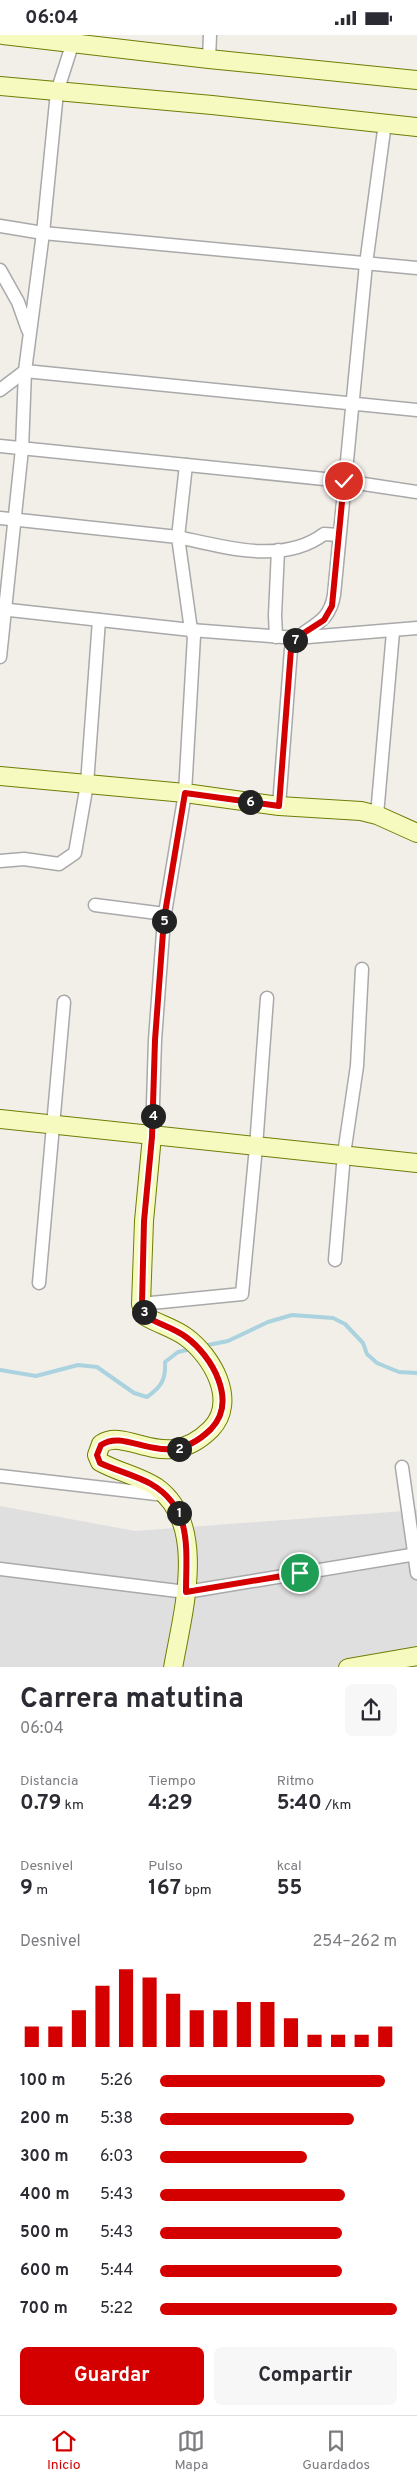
<!DOCTYPE html>
<html lang="es">
<head>
<meta charset="utf-8">
<style>
  body { margin:0; font-family:Overpass,sans-serif; background:#f7f7f7; color:#2b2b33; height:100vh; display:flex; flex-direction:column; font-size:19px; white-space:nowrap }
  * { box-sizing:border-box; margin:0 }
  p { font-size:16px; color:#7c7c81 }
  .icon { flex:none; width:28px; height:28px; fill:none; stroke:currentColor; stroke-width:2; stroke-linecap:round; stroke-linejoin:round }
  .map { position:relative; height:1632px; overflow:hidden }
  .panel { display:flex; flex-direction:column; background:#fff; flex:1 }
  .panel>* { flex:none }
  .pin { position:absolute; display:grid; place-items:center; width:42px; height:42px; color:#fff; margin:-21px; border:2px solid #fff; border-radius:50%; box-shadow:0 1px 5px #0007 }
  .km { position:absolute; width:25px; height:25px; margin:-12px; border-radius:50%; background:#222; color:#fff; font-size:14px; line-height:25px; text-align:center }
  .round { display:grid; place-items:center; flex:none; width:52px; height:52px; border-radius:8px; background:#f7f7f7 }
  .head { display:flex; align-items:center; justify-content:space-between; height:85px; padding:0 20px }
  h1 { font-size:28px; font-weight:700; line-height:38px }
  .figures { display:grid; grid-template-columns:repeat(3,1fr); gap:8px; height:85px; padding:5px 20px }
  .figures div { display:grid; align-content:center }
  .figures b { font-size:21px; font-weight:700 }
  .figures small { font-size:14px; font-weight:400 }
  .figures p { font-size:14px }
  .chart { height:140px; padding:10px 20px }
  .chart p { display:flex; justify-content:space-between }
  .chart svg { width:100%; height:90px; margin-top:5px; stroke:#d40000; stroke-width:6 }
  .button { display:flex; gap:10px; margin-top:auto; padding:10px 20px }
  .button a { flex:1; height:58px; border-radius:8px; background:#d40000; color:#fff; font-size:20px; font-weight:700; line-height:58px; text-align:center }
  .button a+a { background:#f7f7f7; color:#2b2b33 }
  ul { padding:0 20px; list-style:none; font-size:16px }
  li { display:grid; grid-template-columns:80px 60px 1fr; align-items:center; height:38px }
  li i { height:12px; border-radius:6px; background:#d40000 }
  .status { display:flex; justify-content:space-between; align-items:center; height:35px; padding:0 25px; background:#fff; direction:ltr }
  .status svg { height:14px; fill:currentColor }
  .menu { display:flex; justify-content:space-around; align-items:center; height:70px; border-top:1px solid #e1e1e2; background:#fff; font-size:14px; color:#7c7c81 }
  .menu a { display:grid; justify-items:center; gap:2px }
  .menu .active { color:#d40000 }
  .map>svg:first-child { display:block }
</style>
</head>
<body>
<div class="status"><b>06:04</b><svg viewBox="0 0 49 12"><path d="M0 12V9h3v3zM5 12V6h3v6zM10 12V3h3v9zM15 12V0h3v12zM26 1h20v11H26zM47 4h2v5h-2z"/></svg></div>
<div class="map">
<svg width="417" height="1633" viewBox="0 0 417 1633">
  <rect width="100%" height="100%" fill="#f2efe9"/>
  <polygon fill="#e0dfdf" points="0,1471 135,1496 417,1475 417,1632 0,1632"/>
  <g fill="none" stroke-linecap="round" stroke-linejoin="round">
    <g stroke="#aad3df" stroke-width="4">
      <polyline points="203,1311 228,1306 268,1287 292,1280 333,1283 345,1289 363,1308 367,1319 377,1328 399,1337 417,1338"/>
      <path d="M0 1335 36 1341 78 1330 97 1332 134 1358 147 1362C161 1352 166 1345 165 1327L178 1317 191 1314"/>
    </g>
    <g stroke="#a9a9a9" stroke-width="15">
      <g id="street">
        <polyline points="209,24 210,0"/>
        <polyline points="0,191 43,198 417,233"/>
        <polyline points="0,235 18,267 28,295"/>
        <polyline points="0,355 25,336 417,375"/>
        <polyline points="0,411 344,446 417,457"/>
        <path d="M186 430 178 502C224 512 283 530 324 499L339 500"/>
        <polyline points="0,483 178,502 191,595 194,601 185,758 164,884 155,1005 152,1101"/>
        <polyline points="0,574 191,595 296,603 417,593"/>
        <polyline points="276,602 275,580 278,515"/>
        <polyline points="0,622 22,414 25,336 43,198 57,57 73,7"/>
        <path d="M279 771 291 614C303 588 328 595 334 560L366 229 385 88"/>
        <polyline points="377,780 393,597"/>
        <polyline points="0,826 24,824 59,829 75,818 87,749 99,585"/>
        <polyline points="95,870 165,879"/>
        <polyline points="335,1225 344,1119 357,1031 362,934"/>
        <polyline points="39,1248 64,967"/>
        <polyline points="141,1269 242,1259 256,1112 267,963"/>
        <polyline points="402,1432 417,1538"/>
        <polyline points="0,1441 165,1460"/>
        <polyline points="0,1534 186,1557 417,1519"/>
      </g>
    </g>
    <g stroke="#707d05" stroke-width="20">
      <g id="secondary">
        <polyline points="3,0 209,24 417,45"/>
        <polyline points="0,51 212,70 417,92"/>
        <polyline points="0,741 185,758 279,771 361,776 377,780 417,798"/>
        <polyline points="0,1084 417,1128"/>
        <path d="M152 1101 144 1186 141 1269 145 1281C158 1289 174 1293 186 1302 212 1321 238 1366 211 1394 165 1440 128 1391 101 1409L97 1420 100 1427C118 1437 139 1441 156 1452 209 1489 182 1580 173 1633"/>
        <polyline points="348,1633 417,1621"/>
      </g>
    </g>
    <use href="#street" stroke="#fff" stroke-width="12"/>
    <use href="#secondary" stroke="#f7fabf" stroke-width="18"/>
  </g>
  <g fill="none" stroke-linecap="round" stroke-linejoin="round">
    <g stroke="#fff" stroke-width="10">
      <path id="route" d="M300 1538 186 1557C186 1515 193 1473 151 1449 135 1440 117 1436 100 1428L97 1420 101 1410C129 1391 164 1440 211 1394 238 1366 212 1321 186 1302 174 1293 158 1289 145 1281L142 1269 144 1186 152 1102 155 1005 164 884 185 758 279 771 291 614 296 603 324 585 332 571 344 446"/>
    </g>
    <use href="#route" stroke="#d40000" stroke-width="6"/>
  </g>
</svg>
<div class="pin" style="left:300px;top:1538px;background:#1e9e55"><svg class="icon" aria-label="arrive" viewBox="0 0 24 24"><path d="M6 21V4h12l-3 4 3 4H6"/></svg></div>
<div class="pin" style="left:344px;top:446px;background:#d93025"><svg class="icon" aria-label="check" viewBox="0 0 24 24"><path d="M5 12l5 5 9-10"/></svg></div>
<b class="km" style="left:179px;top:1478px">1</b>
<b class="km" style="left:179px;top:1414px">2</b>
<b class="km" style="left:144px;top:1277px">3</b>
<b class="km" style="left:153px;top:1081px">4</b>
<b class="km" style="left:164px;top:886px">5</b>
<b class="km" style="left:250px;top:767px">6</b>
<b class="km" style="left:295px;top:605px">7</b>
</div>
<section class="panel">
<div class="head"><div><h1>Carrera matutina</h1><p>06:04</p></div><a class="round"><svg class="icon" aria-label="share" viewBox="0 0 24 24"><path d="M12 15V3M7 8l5-5 5 5M5 13v7h14v-7"/></svg></a></div>
<div class="figures">
<div><p>Distancia</p><b>0.79<small> km</small></b></div>
<div><p>Tiempo</p><b>4:29</b></div>
<div><p>Ritmo</p><b>5:40<small> /km</small></b></div>
</div>
<div class="figures">
<div><p>Desnivel</p><b>9<small> m</small></b></div>
<div><p>Pulso</p><b>167<small> bpm</small></b></div>
<div><p>kcal</p><b>55</b></div>
</div>
<div class="chart"><p><span>Desnivel</span>254–262 m</p>
<svg viewBox="0 0 160 44" preserveAspectRatio="none"><path d="M5 44V34M15 44V34M25 44V26M35 44V14M45 44V6M55 44V10M65 44V18M75 44V26M85 44V26M95 44V22M105 44V22M115 44V30M125 44V38M135 44V38M145 44V38M155 44V34"/></svg>
</div>
<ul>
<li><b>100 m</b>5:26<i style="width:95%"></i></li>
<li><b>200 m</b>5:38<i style="width:82%"></i></li>
<li><b>300 m</b>6:03<i style="width:62%"></i></li>
<li><b>400 m</b>5:43<i style="width:78%"></i></li>
<li><b>500 m</b>5:43<i style="width:77%"></i></li>
<li><b>600 m</b>5:44<i style="width:77%"></i></li>
<li><b>700 m</b>5:22<i style="width:100%"></i></li>
</ul>
<div class="button"><a>Guardar</a><a>Compartir</a></div>
</section>
<nav class="menu">
<a class="active"><svg class="icon" aria-label="home" viewBox="0 0 24 24"><path d="M3 11l9-7 9 7M6 9v11h12V9"/></svg>Inicio</a>
<a><svg class="icon" aria-label="map" viewBox="0 0 24 24"><path d="M3 6l6-2 6 2 6-2v14l-6 2-6-2-6 2zM9 4v14M15 6v14"/></svg>Mapa</a>
<a><svg class="icon" aria-label="saved" viewBox="0 0 24 24"><path d="M7 4h10v16l-5-4-5 4z"/></svg>Guardados</a>
</nav>
</body>
</html>
